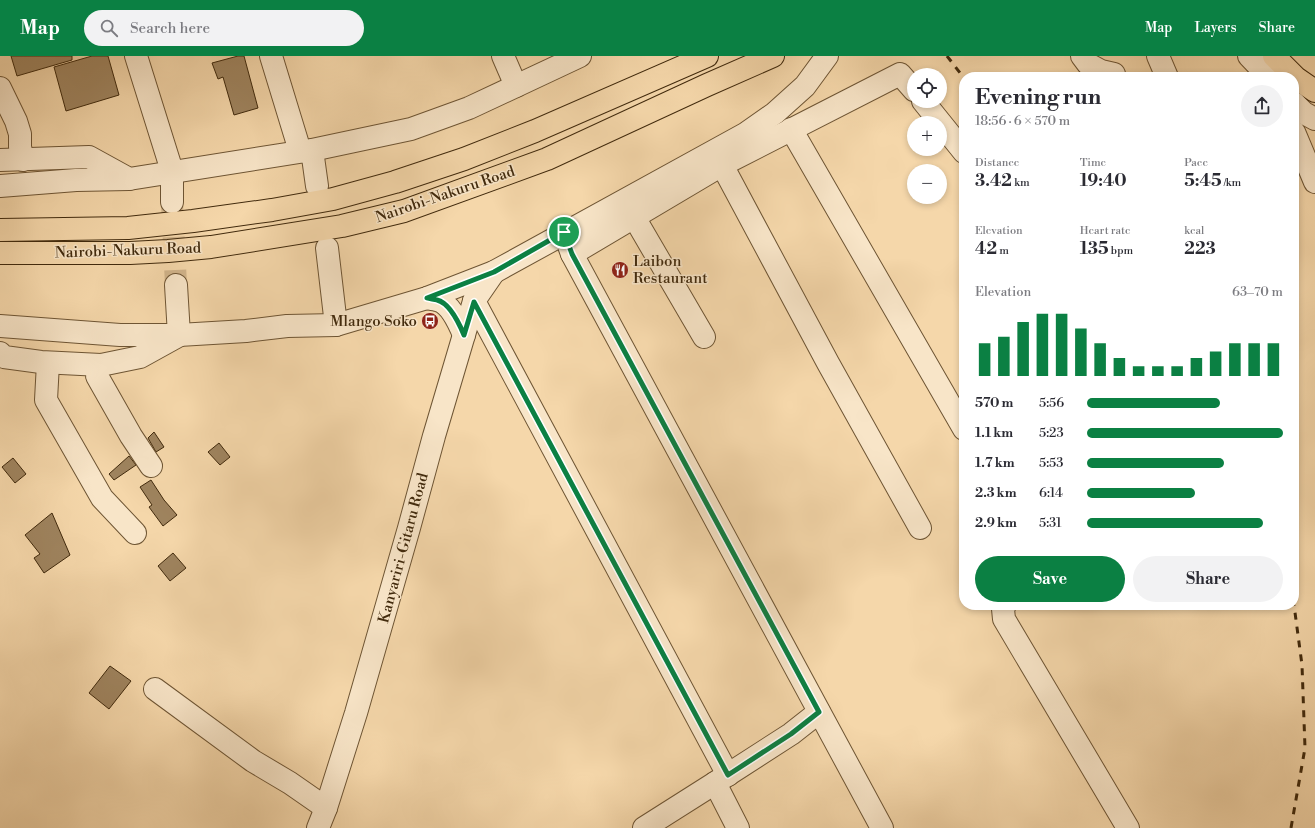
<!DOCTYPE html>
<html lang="en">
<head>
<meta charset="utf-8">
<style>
  body { margin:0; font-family:"Libre Bodoni",serif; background:#f2f2f3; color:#2b2b33; height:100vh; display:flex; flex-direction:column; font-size:15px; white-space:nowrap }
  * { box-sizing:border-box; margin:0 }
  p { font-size:13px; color:#7c7c81 }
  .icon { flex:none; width:22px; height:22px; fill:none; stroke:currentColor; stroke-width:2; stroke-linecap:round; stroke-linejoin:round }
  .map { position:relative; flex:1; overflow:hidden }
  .panel { position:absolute; left:959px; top:16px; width:340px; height:538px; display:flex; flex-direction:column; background:#fff; border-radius:16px; box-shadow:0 2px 6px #0003 }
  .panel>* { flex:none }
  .controls { position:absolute; left:907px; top:12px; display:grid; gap:8px }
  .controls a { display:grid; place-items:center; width:40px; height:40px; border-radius:50%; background:#fff; box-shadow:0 2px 6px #0003; font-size:20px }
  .pin { position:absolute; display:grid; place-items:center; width:34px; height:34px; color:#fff; margin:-17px; border:2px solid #fff; border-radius:50%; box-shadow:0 1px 4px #0007 }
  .round { display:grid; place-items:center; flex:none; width:42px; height:42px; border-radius:21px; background:#f2f2f3 }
  .head { display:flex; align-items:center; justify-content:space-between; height:68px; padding:0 16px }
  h1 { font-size:22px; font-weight:700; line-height:30px }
  .stats { display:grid; grid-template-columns:repeat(3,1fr); gap:6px; height:68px; padding:4px 16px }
  .stats div { display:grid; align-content:center }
  .stats b { font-size:17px; font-weight:700 }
  .stats small { font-size:11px; font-weight:400 }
  .stats p { font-size:11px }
  .chart { height:112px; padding:8px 16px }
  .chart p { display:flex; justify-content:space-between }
  .chart svg { width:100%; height:72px; margin-top:4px; stroke:#0b8043; stroke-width:6 }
  .action { display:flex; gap:8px; margin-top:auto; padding:8px 16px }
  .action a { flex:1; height:46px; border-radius:24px; background:#0b8043; color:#fff; font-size:16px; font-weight:700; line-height:46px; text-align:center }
  .action a+a { background:#f2f2f3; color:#2b2b33 }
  ul { padding:0 16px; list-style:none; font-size:13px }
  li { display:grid; grid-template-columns:64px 48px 1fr; align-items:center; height:30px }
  li i { height:10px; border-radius:5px; background:#0b8043 }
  header { display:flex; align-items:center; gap:24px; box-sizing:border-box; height:56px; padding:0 20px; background:#0b8043; color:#fff }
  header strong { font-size:19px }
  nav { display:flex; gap:22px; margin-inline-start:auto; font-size:14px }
  .search { width:280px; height:36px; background:#f2f2f3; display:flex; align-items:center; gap:10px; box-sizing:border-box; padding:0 14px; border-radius:22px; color:#7c7c81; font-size:15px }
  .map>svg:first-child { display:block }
</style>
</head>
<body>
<header>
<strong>Map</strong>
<div class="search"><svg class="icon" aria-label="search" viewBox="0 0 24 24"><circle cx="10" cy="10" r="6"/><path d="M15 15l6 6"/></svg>Search here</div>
<nav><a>Map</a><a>Layers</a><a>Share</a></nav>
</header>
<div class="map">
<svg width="1315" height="772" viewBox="0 0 1315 772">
  <rect width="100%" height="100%" fill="#f5d7aa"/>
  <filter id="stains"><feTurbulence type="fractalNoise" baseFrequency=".005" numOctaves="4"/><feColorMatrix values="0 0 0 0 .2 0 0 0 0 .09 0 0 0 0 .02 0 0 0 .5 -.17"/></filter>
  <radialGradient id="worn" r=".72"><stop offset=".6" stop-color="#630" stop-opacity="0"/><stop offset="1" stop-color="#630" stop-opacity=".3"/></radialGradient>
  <g fill="#9f845f" stroke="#412a0d">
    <polygon points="11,0 72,0 72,4 17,20"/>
    <polygon points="92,0 108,0 119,39 66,55 54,11"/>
    <polygon points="238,0 244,0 258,52 234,59 223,21 218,23 212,7"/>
    <polygon points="154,376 164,391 156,396 148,382"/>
    <polygon points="219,387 230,401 220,409 208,396"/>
    <polygon points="129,400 136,409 114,424 109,418"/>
    <polygon points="13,402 26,418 15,427 2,411"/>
    <polygon points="151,424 164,444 177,459 163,470 149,451 152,449 140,431"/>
    <polygon points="52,457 70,499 44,517 34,502 40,498 25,479"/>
    <polygon points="173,497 186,512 170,525 158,510"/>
    <polygon points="110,610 131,625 109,653 89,637"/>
  </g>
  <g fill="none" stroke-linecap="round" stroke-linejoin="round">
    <g stroke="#d1b48b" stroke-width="22" stroke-dasharray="22 11" stroke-linecap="butt">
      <polyline points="317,130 327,192"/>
      <polyline points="172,148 176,229"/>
    </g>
    <g stroke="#6e5534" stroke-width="24">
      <g id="minor">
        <polyline points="136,0 172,115 172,146"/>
        <polyline points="271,0 300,95"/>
        <polyline points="503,0 516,30"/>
        <polyline points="1082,0 1088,8 1101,15 1114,18"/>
        <polyline points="1158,0 1167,21"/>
        <polyline points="1249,0 1269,21"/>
        <polyline points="0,32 16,65 20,78 20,91 23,104"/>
        <polyline points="923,45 964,96"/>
        <polyline points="1294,47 1304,57 1315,63"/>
        <polyline points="791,73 964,373"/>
        <polyline points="1294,76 1315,126"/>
        <polyline points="312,94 411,73 469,52 580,0"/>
        <polyline points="0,104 89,101 129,123 312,94 317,130"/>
        <polyline points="722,109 828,307 920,472"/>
        <polyline points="0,130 76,124 129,123"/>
        <polyline points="634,161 704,281"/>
        <polyline points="564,176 572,198 882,772"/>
        <polyline points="327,192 336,269"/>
        <polyline points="572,198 722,109 900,18 914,34"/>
        <polyline points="176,229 179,279"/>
        <path d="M427 242C430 243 434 243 437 244 450 247 459 267 464 279"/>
        <polyline points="474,245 728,719"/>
        <polyline points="0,270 120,279 179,279 246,275 287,270 336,269 427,242 494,216 745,78 775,57 805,30 827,0"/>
        <polyline points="0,297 4,301 41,306 101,309 140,301 178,280"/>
        <polyline points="48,307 46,344 102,442 135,477"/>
        <polyline points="101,309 98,314 97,320 131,380 151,410"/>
        <polyline points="1005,549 1003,553 1004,563 1128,772"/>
        <polyline points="155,633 253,705 290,727 326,752"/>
        <polyline points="715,727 738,772"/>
        <polyline points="318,772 326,752 356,657 409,472 434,380 474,245 494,216"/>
        <polyline points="644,772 715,727 791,678 819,656"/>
      </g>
    </g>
    <g stroke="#412a0d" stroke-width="24">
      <g id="highway">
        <polyline points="1274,0 1296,22 1315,35"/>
        <polyline points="0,174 128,172 193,165 272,154 333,143 395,126 464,103 535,75 707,0"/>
        <polyline points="0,197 130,197 168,195 211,191 342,170 404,155 547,103 707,29 773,0"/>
      </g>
    </g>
    <use href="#minor" stroke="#f8e5c8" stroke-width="22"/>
    <use href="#highway" stroke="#f5d7aa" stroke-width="22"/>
    <g stroke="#412a0d" stroke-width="3" stroke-dasharray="7 7" stroke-linecap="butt">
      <polyline points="947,0 964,22"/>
      <polyline points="1291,772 1305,692 1302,609 1294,549"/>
    </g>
  </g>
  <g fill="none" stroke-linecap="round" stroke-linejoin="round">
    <g stroke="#fff" stroke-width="8">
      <path id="route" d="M564 176 572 198 819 656 791 678 728 719 474 246 464 279C459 267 450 247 437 244 434 243 430 243 427 242L494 216Z"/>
    </g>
    <use href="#route" stroke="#0b8043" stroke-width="5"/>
  </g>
  <defs>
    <g id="restaurant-disc" transform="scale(0.9)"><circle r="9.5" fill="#8f2418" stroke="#f8e5c8"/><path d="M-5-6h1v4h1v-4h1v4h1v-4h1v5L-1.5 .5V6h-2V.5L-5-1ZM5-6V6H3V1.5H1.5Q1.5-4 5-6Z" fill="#fff"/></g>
    <g id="bus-disc" transform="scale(0.9)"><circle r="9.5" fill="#8f2418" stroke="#f8e5c8"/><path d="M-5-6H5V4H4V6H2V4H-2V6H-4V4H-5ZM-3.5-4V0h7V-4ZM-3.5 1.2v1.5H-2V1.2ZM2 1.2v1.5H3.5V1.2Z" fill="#fff"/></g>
  </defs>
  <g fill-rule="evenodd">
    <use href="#restaurant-disc" x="620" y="214"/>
    <use href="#bus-disc" x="430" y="265"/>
  </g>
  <g text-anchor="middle" stroke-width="3" stroke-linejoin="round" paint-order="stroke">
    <g font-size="15" fill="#412a0d" stroke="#f8e5c8">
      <text transform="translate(445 138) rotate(-19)" y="5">Nairobi-Nakuru Road</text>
      <text transform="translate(128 194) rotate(-2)" y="5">Nairobi-Nakuru Road</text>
      <text transform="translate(403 492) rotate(-75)" y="5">Kanyariri-Gitaru Road</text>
    </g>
    <g font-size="15" fill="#412a0d" stroke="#f8e5c8" text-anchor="start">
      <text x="633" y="210">Laibon<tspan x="633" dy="17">Restaurant</tspan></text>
      <text x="417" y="270" text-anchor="end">Mlango Soko</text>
    </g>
  </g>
  <rect width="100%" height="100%" filter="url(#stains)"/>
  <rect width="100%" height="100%" fill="url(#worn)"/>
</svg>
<div class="controls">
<a><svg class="icon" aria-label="locate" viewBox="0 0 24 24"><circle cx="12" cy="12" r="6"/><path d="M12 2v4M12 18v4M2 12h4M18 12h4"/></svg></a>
<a>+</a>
<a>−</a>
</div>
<div class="pin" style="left:564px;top:176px;background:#1e9e55"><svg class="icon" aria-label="arrive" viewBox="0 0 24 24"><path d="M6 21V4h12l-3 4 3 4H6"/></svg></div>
<section class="panel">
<div class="head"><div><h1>Evening run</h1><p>18:56 · 6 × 570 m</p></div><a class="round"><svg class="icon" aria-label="share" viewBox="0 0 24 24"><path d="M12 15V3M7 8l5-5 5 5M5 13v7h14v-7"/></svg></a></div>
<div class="stats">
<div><p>Distance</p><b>3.42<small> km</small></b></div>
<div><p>Time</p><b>19:40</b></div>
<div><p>Pace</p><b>5:45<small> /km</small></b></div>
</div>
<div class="stats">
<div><p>Elevation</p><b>42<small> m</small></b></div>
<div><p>Heart rate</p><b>135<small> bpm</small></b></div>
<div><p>kcal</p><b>223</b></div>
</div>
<div class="chart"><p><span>Elevation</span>63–70 m</p>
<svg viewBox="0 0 160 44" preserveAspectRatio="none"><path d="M5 44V24M15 44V20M25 44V11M35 44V6M45 44V6M55 44V15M65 44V24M75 44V33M85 44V38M95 44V38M105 44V38M115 44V33M125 44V29M135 44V24M145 44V24M155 44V24"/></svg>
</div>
<ul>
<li><b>570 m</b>5:56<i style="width:68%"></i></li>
<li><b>1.1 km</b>5:23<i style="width:100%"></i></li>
<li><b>1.7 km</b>5:53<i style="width:70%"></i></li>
<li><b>2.3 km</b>6:14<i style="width:55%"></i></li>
<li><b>2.9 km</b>5:31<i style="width:90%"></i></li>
</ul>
<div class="action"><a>Save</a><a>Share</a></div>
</section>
</div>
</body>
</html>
